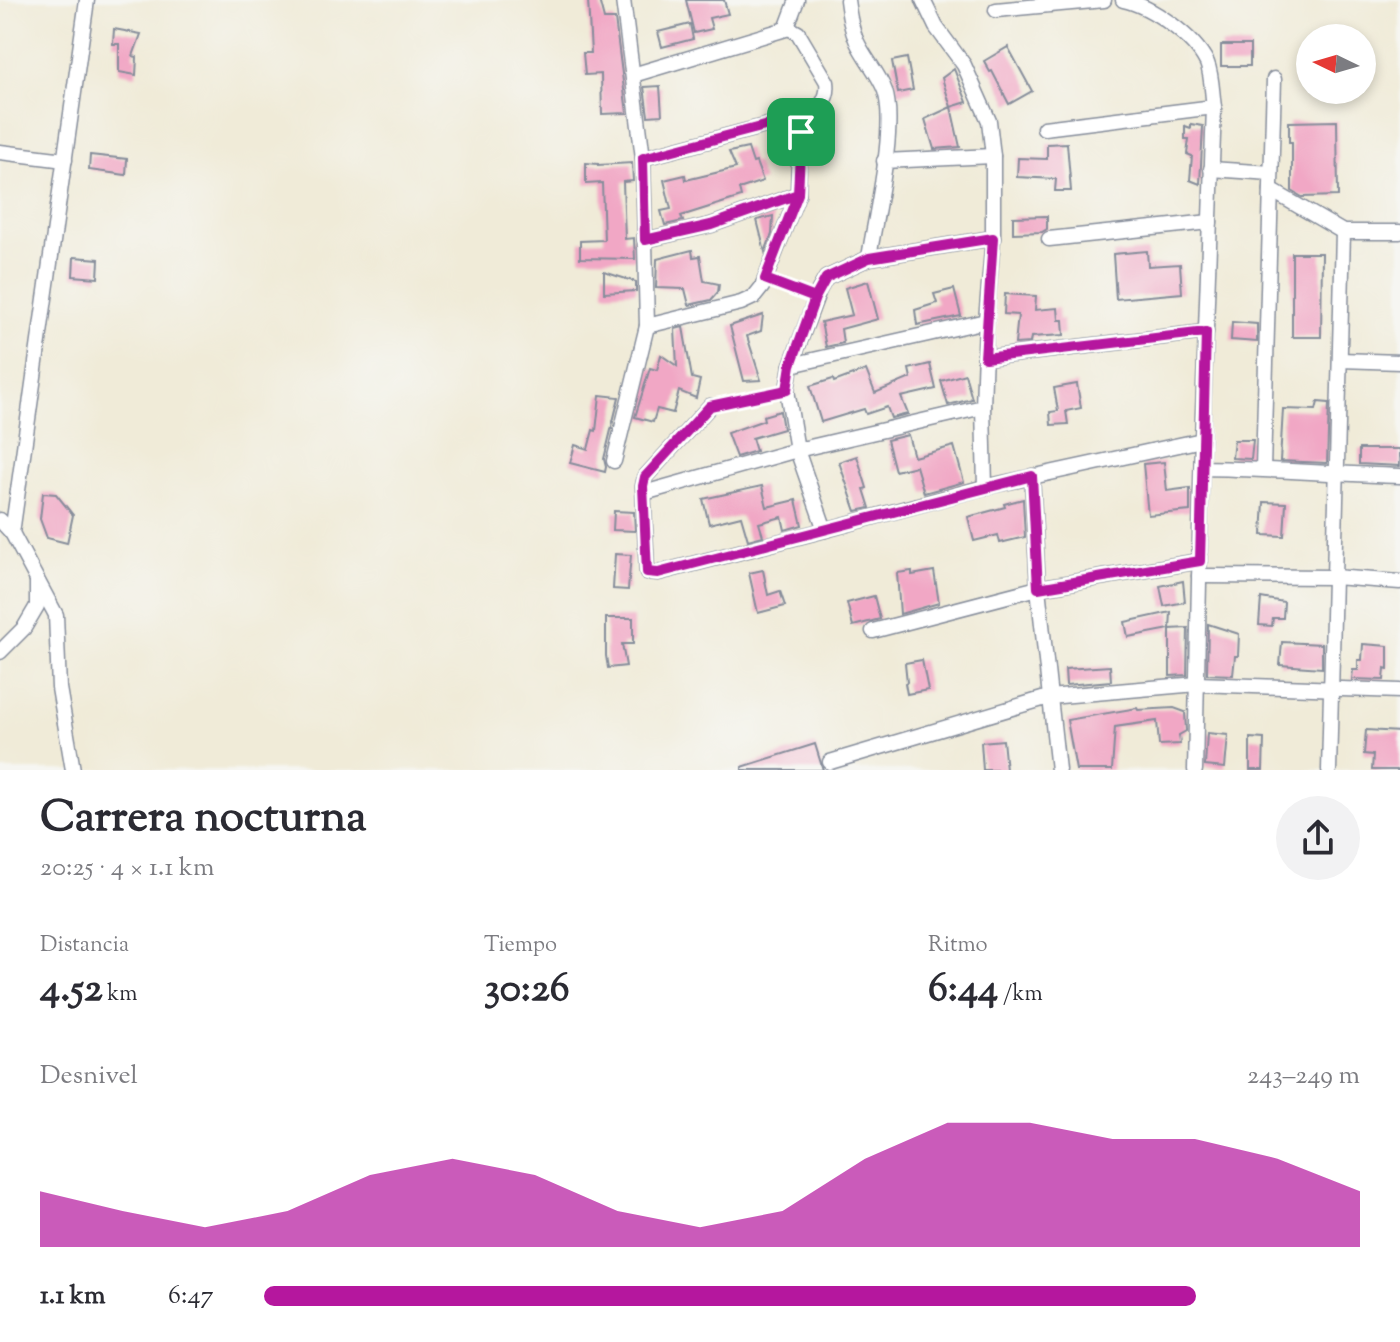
<!DOCTYPE html>
<html lang="es">
<head>
<meta charset="utf-8">
<style>
  body { margin:0; font-family:"Sorts Mill Goudy",serif; background:#f2f2f3; color:#2b2b33; height:100vh; display:flex; flex-direction:column; font-size:30px; white-space:nowrap }
  * { box-sizing:border-box; margin:0 }
  p { font-size:26px; color:#7c7c81 }
  .icon { flex:none; width:44px; height:44px; fill:none; stroke:currentColor; stroke-width:2; stroke-linecap:round; stroke-linejoin:round }
  .map { position:relative; height:770px; overflow:hidden }
  .sheet { display:flex; flex-direction:column; background:#fff; flex:1 }
  .sheet>* { flex:none }
  .needle { width:52px; rotate:275deg }
  .buttons { position:absolute; left:1296px; top:24px; display:grid; gap:16px }
  .buttons a { display:grid; place-items:center; width:80px; height:80px; border-radius:50%; background:#fff; box-shadow:0 4px 12px #0003; font-size:40px }
  .pin { position:absolute; display:grid; place-items:center; width:68px; height:68px; color:#fff; margin:-34px; border-radius:16px; box-shadow:0 4px 12px #0006 }
  .round { display:grid; place-items:center; flex:none; width:84px; height:84px; border-radius:42px; background:#f2f2f3 }
  .headline { display:flex; align-items:center; justify-content:space-between; height:136px; padding:0 40px }
  h1 { font-size:44px; font-weight:700; line-height:60px }
  .figures { display:grid; grid-template-columns:repeat(3,1fr); gap:12px; height:136px; padding:8px 40px }
  .figures div { display:grid; align-content:center }
  .figures b { font-size:40px; font-weight:700 }
  .figures small { font-size:22px; font-weight:400 }
  .figures p { font-size:22px }
  .chart { height:224px; padding:16px 40px }
  .chart p { display:flex; justify-content:space-between }
  .chart svg { width:100%; height:144px; margin-top:8px; fill:#b5179e; opacity:.7 }
  ul { padding:0 40px; list-style:none; font-size:26px }
  li { display:grid; grid-template-columns:128px 96px 1fr; align-items:center; height:60px }
  li i { height:20px; border-radius:10px; background:#b5179e }
  .map>svg:first-child { display:block }
</style>
</head>
<body>
<div class="map">
<svg width="1400" height="770" viewBox="0 0 1400 770">
  <rect width="100%" height="100%" fill="#f6f6f2"/>
  <filter id="ink" filterUnits="userSpaceOnUse"><feTurbulence type="fractalNoise" baseFrequency=".0125" numOctaves="2"/><feDisplacementMap in="SourceGraphic" scale="16" xChannelSelector="R" yChannelSelector="G"/><feConvolveMatrix kernelMatrix="1 2 1 2 8 2 1 2 1" color-interpolation-filters="sRGB"/></filter>
  <filter id="wash" filterUnits="userSpaceOnUse"><feTurbulence type="fractalNoise" baseFrequency=".006" numOctaves="4" result="noise"/><feDisplacementMap in="SourceGraphic" scale="32" xChannelSelector="R" yChannelSelector="G"/><feGaussianBlur stdDeviation="1.8" result="paint"/><feColorMatrix in="noise" values="0 0 0 0 0 0 0 0 0 0 0 0 0 0 0 0 0 1.4 0 .05"/><feComposite in="paint" operator="in"/></filter>
  <g filter="url(#wash)">
    <rect width="100%" height="100%" fill="#f0ebd8"/>
    <g id="blocks">
      <g fill="#f1a7c5">
        <polygon points="588,0 599,0 604,19 615,19 627,113 602,114 601,74 585,75 583,53 591,53"/>
        <polygon points="686,0 724,0 728,14 709,18 712,29 694,33"/>
        <polygon points="690,24 693,39 662,47 658,32"/>
        <polygon points="114,29 141,34 133,56 137,57 136,75 119,72 119,44 113,44"/>
        <rect x="1221" y="45" width="29" height="21"/>
        <polygon points="1008,47 1032,91 1009,104 992,71 990,72 984,61"/>
        <polygon points="907,58 913,90 898,93 892,61"/>
        <polygon points="954,69 967,102 951,107 942,78"/>
        <polygon points="660,86 662,115 648,116 644,87"/>
        <polygon points="951,107 960,147 934,149 925,119"/>
        <polygon points="1337,121 1338,196 1302,197 1292,191 1292,142 1289,142 1289,122"/>
        <polygon points="1191,124 1203,126 1200,184 1190,180 1192,156 1187,154 1189,139 1185,139 1185,126 1191,128"/>
        <polygon points="1067,143 1071,191 1055,191 1056,179 1017,177 1018,158 1047,159 1047,144"/>
        <polygon points="748,148 753,163 756,162 763,181 739,189 741,197 681,216 683,221 665,225 661,211 671,209 664,180 685,175 686,180 736,168 729,152"/>
        <polygon points="90,155 127,159 126,175 89,170"/>
        <polygon points="586,163 598,164 598,165 632,163 633,181 623,182 625,239 634,238 635,259 580,258 580,241 604,240 602,183 586,184"/>
        <polygon points="773,216 772,234 765,252 757,220"/>
        <polygon points="1047,216 1047,229 1042,232 1013,233 1013,217"/>
        <polygon points="692,250 693,257 700,256 704,281 719,284 718,292 711,300 689,305 685,289 656,288 657,259"/>
        <polygon points="1147,251 1148,266 1180,264 1182,293 1116,299 1113,254"/>
        <polygon points="1292,253 1322,253 1321,337 1292,337"/>
        <polygon points="74,257 99,259 98,278 73,276"/>
        <polygon points="604,272 636,282 636,291 604,293"/>
        <polygon points="868,281 878,319 841,329 843,343 826,347 821,322 852,315 845,288"/>
        <polygon points="954,289 961,316 917,325 915,310 937,303 934,294"/>
        <polygon points="1005,294 1036,296 1035,310 1058,308 1059,320 1063,320 1064,335 1031,337 1030,343 1015,344 1018,315 1004,314"/>
        <polygon points="763,315 761,331 747,336 761,380 744,381 730,326"/>
        <polygon points="1232,322 1257,324 1257,342 1231,340"/>
        <polygon points="683,327 692,378 700,380 696,398 679,391 673,413 657,409 653,422 635,417 650,368 657,370 661,355 677,366 675,329"/>
        <polygon points="930,364 936,389 901,397 908,414 891,418 887,407 866,414 864,409 821,422 810,386 833,379 834,382 866,370 875,393 911,378 909,369"/>
        <polygon points="965,374 972,399 948,405 941,381"/>
        <polygon points="1077,384 1081,408 1066,411 1068,424 1051,425 1050,412 1058,411 1054,388"/>
        <polygon points="600,395 619,397 604,459 606,467 605,472 570,463 575,445 588,449 593,430 596,431"/>
        <polygon points="1318,402 1329,403 1327,463 1280,461 1283,409 1316,410"/>
        <polygon points="780,411 783,429 752,438 756,451 736,457 727,433 764,420 763,416"/>
        <polygon points="908,435 914,457 954,446 964,482 924,493 916,466 895,471 887,440"/>
        <polygon points="1234,440 1253,440 1251,459 1232,458"/>
        <polygon points="1359,449 1400,449 1400,466 1359,464"/>
        <polygon points="857,456 867,488 864,489 870,508 856,511 839,462"/>
        <polygon points="1164,462 1167,491 1190,488 1190,511 1148,515 1143,464"/>
        <polygon points="762,486 767,507 796,500 802,525 785,530 782,517 759,523 763,536 748,540 741,516 709,524 703,499"/>
        <polygon points="43,493 56,494 73,515 67,543 47,538 40,519"/>
        <polygon points="1023,499 1025,537 1000,543 998,535 974,541 968,517 1005,507 1004,504"/>
        <polygon points="1264,502 1286,503 1284,536 1262,535"/>
        <polygon points="614,511 634,512 635,531 613,530"/>
        <polygon points="615,554 631,555 628,590 613,589"/>
        <polygon points="763,570 768,595 780,591 785,606 758,613 749,573"/>
        <polygon points="912,571 912,575 934,571 939,603 900,614 897,573"/>
        <polygon points="1183,581 1185,602 1164,606 1160,586"/>
        <polygon points="874,596 880,619 853,626 847,603"/>
        <polygon points="1261,598 1284,602 1283,618 1273,618 1272,626 1259,625"/>
        <polygon points="1171,612 1170,629 1128,637 1125,622"/>
        <polygon points="606,618 633,618 633,644 622,644 626,666 608,668 606,656"/>
        <polygon points="1208,624 1239,634 1238,656 1235,656 1233,675 1207,674"/>
        <polygon points="1188,628 1187,675 1170,676 1170,629"/>
        <polygon points="1282,642 1322,644 1322,668 1280,665"/>
        <polygon points="1363,644 1388,646 1388,669 1385,668 1384,680 1352,679 1353,670 1358,670 1358,660 1362,660"/>
        <polygon points="922,660 928,690 907,694 905,683 907,682 905,663"/>
        <polygon points="1110,666 1111,681 1066,685 1065,669"/>
        <polygon points="1137,708 1138,710 1174,708 1185,712 1186,731 1179,735 1180,744 1159,745 1157,721 1115,727 1112,770 1076,770 1067,720"/>
        <polygon points="1366,730 1400,732 1400,770 1372,770 1373,755 1364,754"/>
        <polygon points="1207,733 1228,735 1225,768 1205,766"/>
        <polygon points="1250,738 1264,739 1263,770 1250,770"/>
        <polygon points="1003,740 1006,770 983,770 981,742"/>
        <polygon points="815,744 823,770 742,770 742,767"/>
      </g>
    </g>
  </g>
  <g filter="url(#ink)">
    <use href="#blocks" fill-opacity="0" stroke="#868d9b" stroke-width="2"/>
    <g fill="none" stroke-linecap="round" stroke-linejoin="round">
      <g stroke="#868d9b" stroke-width="17">
        <g id="street">
          <path d="M797 0 788 24 789 28 798 33 827 82C830 103 814 112 800 124"/>
          <path d="M847 0C849 15 851 29 857 42 865 59 879 74 885 91 897 128 875 217 869 258L826 278 819 290 791 365 787 390 797 450 825 530 985 487 1202 440"/>
          <polyline points="923,0 936,27 964,65 989,121 993,156 993,238 986,321 983,407 985,487"/>
          <path d="M1123 0C1151 6 1194 36 1207 63 1212 75 1212 94 1214 107L1202 440 1195 770"/>
          <polyline points="996,10 1104,0"/>
          <polyline points="633,75 789,28"/>
          <polyline points="1044,128 1214,107"/>
          <polyline points="0,152 65,160"/>
          <polyline points="643,158 791,119 800,124 798,194 762,287 754,297 741,303 647,326"/>
          <polyline points="884,161 993,156"/>
          <polyline points="1211,169 1271,173"/>
          <polyline points="1271,190 1343,232 1400,232"/>
          <polyline points="1049,239 1210,222"/>
          <polyline points="645,240 711,225 798,194"/>
          <polyline points="869,258 993,238"/>
          <polyline points="985,358 1206,332"/>
          <polyline points="1340,360 1400,362"/>
          <polyline points="791,365 986,321"/>
          <polyline points="710,406 645,477 643,486 647,572 658,573 825,530"/>
          <polyline points="614,461 647,326 643,158 623,0"/>
          <path d="M1202 468C1268 469 1334 474 1400 476"/>
          <polyline points="1263,469 1274,79"/>
          <polyline points="1032,476 1038,588 1058,770"/>
          <polyline points="644,493 797,450 983,407"/>
          <polyline points="0,520 12,533 56,615 59,688 73,770"/>
          <polyline points="12,533 87,0"/>
          <polyline points="1199,576 1334,577 1400,582"/>
          <polyline points="873,631 1038,588 1200,561"/>
          <polyline points="0,652 24,628 37,606 37,582"/>
          <polyline points="830,762 1049,697 1197,684 1400,691"/>
          <polyline points="1329,770 1343,232"/>
        </g>
      </g>
      <g stroke="#868d9b" stroke-width="3" stroke-dasharray="2 6" stroke-linecap="butt">
        <polyline points="780,285 802,293"/>
        <polyline points="725,403 773,393"/>
      </g>
      <use href="#street" stroke="#fff" stroke-width="14"/>
    </g>
  </g>
  <g fill="none" stroke-linecap="round" stroke-linejoin="round" filter="url(#ink)">
    <g stroke="#fff" stroke-width="16">
      <polyline id="route" points="801,132 798,194 765,279 815,298 791,365 787,390 710,406 645,477 643,486 647,572 658,573 1032,476 1038,588 1200,561 1206,332 985,358 993,238 869,258 826,278 815,298 765,279 798,194 711,225 645,240 643,158 791,119 800,124 801,132"/>
    </g>
    <use href="#route" stroke="#b5179e" stroke-width="10"/>
  </g>
</svg>
<div class="buttons">
<a><svg class="needle" viewBox="-14 -14 28 28"><path d="M0-13l5 13h-10z" fill="#e53935"/><path d="M0 13l5-13h-10z" fill="#7c7c81"/></svg></a>
</div>
<div class="pin" style="left:801px;top:132px;background:#1e9e55"><svg class="icon" aria-label="arrive" viewBox="0 0 24 24"><path d="M6 21V4h12l-3 4 3 4H6"/></svg></div>
</div>
<section class="sheet">
<div class="headline"><div><h1>Carrera nocturna</h1><p>20:25 · 4 × 1.1 km</p></div><a class="round"><svg class="icon" aria-label="share" viewBox="0 0 24 24"><path d="M12 15V3M7 8l5-5 5 5M5 13v7h14v-7"/></svg></a></div>
<div class="figures">
<div><p>Distancia</p><b>4.52<small> km</small></b></div>
<div><p>Tiempo</p><b>30:26</b></div>
<div><p>Ritmo</p><b>6:44<small> /km</small></b></div>
</div>
<div class="chart"><p><span>Desnivel</span>243–249 m</p>
<svg viewBox="0 0 160 44" preserveAspectRatio="none"><path d="M0 44V27L10 33L20 38L30 33L40 22L50 17L60 22L70 33L80 38L90 33L100 17L110 6L120 6L130 11L140 11L150 17L160 27V44z"/></svg>
</div>
<ul>
<li><b>1.1 km</b>6:47<i style="width:85%"></i></li>
</ul>
</section>
</body>
</html>
